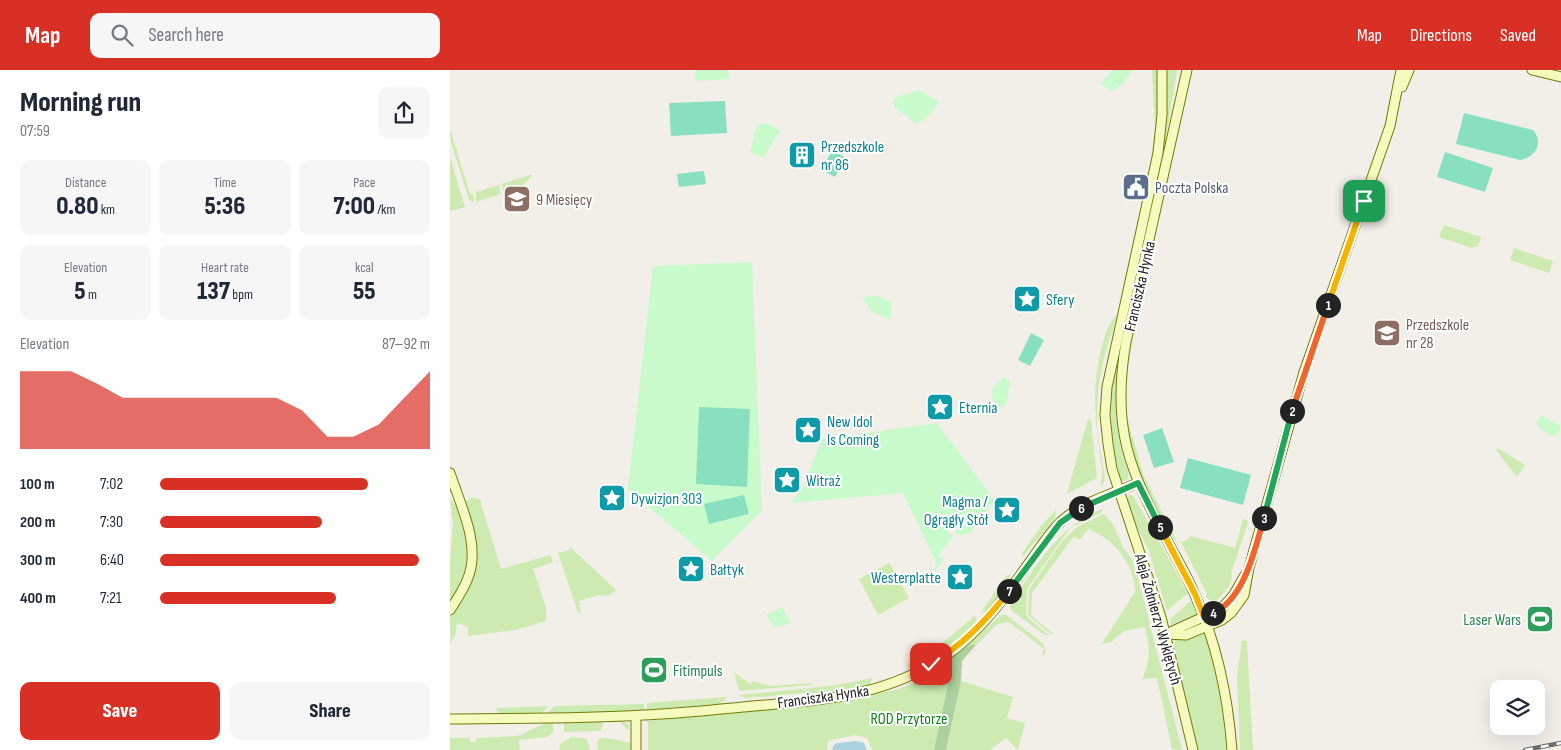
<!DOCTYPE html>
<html lang="en">
<head>
<meta charset="utf-8">
<style>
  body { margin:0; font-family:"Sofia Sans Condensed",sans-serif; background:#f6f6f7; color:#1f2937; height:100vh; display:flex; flex-direction:column; font-size:19px; white-space:nowrap }
  * { box-sizing:border-box; margin:0 }
  p { font-size:16px; color:#747a83 }
  .icon { flex:none; width:28px; height:28px; fill:none; stroke:currentColor; stroke-width:2; stroke-linecap:round; stroke-linejoin:round }
  .map { position:relative; flex:1; overflow:hidden }
  .drawer { display:flex; flex-direction:column; background:#fff; width:450px }
  .drawer>* { flex:none }
  .fabs { position:absolute; left:1040px; top:610px; display:grid; gap:10px }
  .fabs a { display:grid; place-items:center; width:55px; height:55px; border-radius:10px; background:#fff; box-shadow:0 5px 20px #0002; font-size:25px }
  .pin { position:absolute; display:grid; place-items:center; width:42px; height:42px; color:#fff; margin:-21px; border-radius:10px; box-shadow:0 2px 8px #0006 }
  .km { position:absolute; width:25px; height:25px; margin:-12px; border-radius:50%; background:#222; color:#fff; font-size:14px; line-height:25px; text-align:center }
  .round { display:grid; place-items:center; flex:none; width:52px; height:52px; border-radius:10px; background:#f6f6f7 }
  .headline { display:flex; align-items:center; justify-content:space-between; height:85px; padding:0 20px }
  h1 { font-size:28px; font-weight:800; line-height:38px }
  .metrics { display:grid; grid-template-columns:repeat(3,1fr); gap:8px; height:85px; padding:5px 20px }
  .metrics div { display:grid; align-content:center; border-radius:10px; background:#f6f6f7; text-align:center }
  .metrics b { font-size:25px; font-weight:800 }
  .metrics small { font-size:14px; font-weight:400 }
  .metrics p { font-size:14px }
  .chart { height:140px; padding:10px 20px }
  .chart p { display:flex; justify-content:space-between }
  .chart svg { width:100%; height:90px; margin-top:5px; fill:#d93025; opacity:.7 }
  .primary-button { display:flex; gap:10px; margin-top:auto; padding:10px 20px }
  .primary-button a { flex:1; height:58px; border-radius:10px; background:#d93025; color:#fff; font-size:20px; font-weight:800; line-height:58px; text-align:center }
  .primary-button a+a { background:#f6f6f7; color:#1f2937 }
  ul { padding:0 20px; list-style:none; font-size:16px }
  li { display:grid; grid-template-columns:80px 60px 1fr; align-items:center; height:38px }
  li i { height:12px; border-radius:6px; background:#d93025 }
  header { display:flex; align-items:center; gap:30px; box-sizing:border-box; height:70px; padding:0 25px; background:#d93025; color:#fff }
  header strong { font-size:24px }
  nav { display:flex; gap:28px; margin-inline-start:auto; font-size:18px }
  .search { width:350px; height:45px; background:#f6f6f7; display:flex; align-items:center; gap:12px; box-sizing:border-box; padding:0 18px; border-radius:10px; color:#747a83; font-size:19px }
  main { display:flex; flex:1; min-height:0 }
  .map>svg:first-child { display:block }
</style>
</head>
<body>
<header>
<strong>Map</strong>
<div class="search"><svg class="icon" aria-label="search" viewBox="0 0 24 24"><circle cx="10" cy="10" r="6"/><path d="M15 15l6 6"/></svg>Search here</div>
<nav><a>Map</a><a>Directions</a><a>Saved</a></nav>
</header>
<main>
<section class="drawer">
<div class="headline"><div><h1>Morning run</h1><p>07:59</p></div><a class="round"><svg class="icon" aria-label="share" viewBox="0 0 24 24"><path d="M12 15V3M7 8l5-5 5 5M5 13v7h14v-7"/></svg></a></div>
<div class="metrics">
<div><p>Distance</p><b>0.80<small> km</small></b></div>
<div><p>Time</p><b>5:36</b></div>
<div><p>Pace</p><b>7:00<small> /km</small></b></div>
</div>
<div class="metrics">
<div><p>Elevation</p><b>5<small> m</small></b></div>
<div><p>Heart rate</p><b>137<small> bpm</small></b></div>
<div><p>kcal</p><b>55</b></div>
</div>
<div class="chart"><p><span>Elevation</span>87–92 m</p>
<svg viewBox="0 0 160 44" preserveAspectRatio="none"><path d="M0 44V6L10 6L20 6L30 12L40 19L50 19L60 19L70 19L80 19L90 19L100 19L110 25L120 38L130 38L140 32L150 19L160 6V44z"/></svg>
</div>
<ul>
<li><b>100 m</b>7:02<i style="width:77%"></i></li>
<li><b>200 m</b>7:30<i style="width:60%"></i></li>
<li><b>300 m</b>6:40<i style="width:96%"></i></li>
<li><b>400 m</b>7:21<i style="width:65%"></i></li>
</ul>
<div class="primary-button"><a>Save</a><a>Share</a></div>
</section>
<div class="map">
<svg width="1111" height="680" viewBox="0 0 1111 680">
  <rect width="100%" height="100%" fill="#f2efe9"/>
  <g fill="#cdebb0">
    <path d="M702 0H708C708 25 710 68 701 90L705 56Z"/>
    <polygon points="717,0 727,0 712,93 717,40"/>
    <polygon points="0,59 20,124 23,123 24,132 19,130 0,69"/>
    <polygon points="0,87 15,137 0,141"/>
    <polygon points="83,104 72,117 54,123 51,114"/>
    <polygon points="49,115 51,124 26,132 26,122"/>
    <polygon points="994,155 1031,167 1028,177 1023,176 1022,178 989,167"/>
    <polygon points="1064,178 1103,191 1099,203 1060,190"/>
    <path d="M667 245 654 288 648 319 647 360 655 408 652 418C649 412 653 406 652 399 646 353 640 321 652 276 656 263 657 254 667 245Z"/>
    <path d="M666 289H668C664 321 665 352 672 383 674 392 680 401 678 410L674 411 670 409C659 364 659 334 666 289Z"/>
    <polygon points="638,349 641,350 647,408 617,424"/>
    <path d="M678 351 693 404 729 476C706 446 676 389 678 351Z"/>
    <polygon points="1048,378 1075,395 1068,406 1066,406 1046,380"/>
    <polygon points="679,424 684,427 738,523 717,541 699,481 684,450 677,429"/>
    <polygon points="23,427 30,430 51,499 100,485 103,492 83,499 96,537 96,551 66,560 18,566 18,557 7,553 5,566 0,573 0,547 14,525 23,504 13,433"/>
    <path d="M0 429C7 434 8 442 10 450 21 486 19 499 0 532V490L3 454Z"/>
    <path d="M652 439V442L620 458 577 519 576 543 577 547 600 566 593 564 561 540 560 535C586 496 607 457 652 439Z"/>
    <polygon points="606,440 605,449 572,487 572,483 591,456"/>
    <path d="M653 444 655 445 663 454 673 478 682 489 688 507 732 680 722 679 707 608 692 609C701 590 700 577 695 557L674 561 661 572 651 575 685 522C684 493 664 469 638 459L630 470 624 466 582 523 581 546 603 563 602 565 578 545 579 519 613 470 627 457Z"/>
    <path d="M793 449 797 450 798 453 781 503C784 512 775 523 767 530H760L756 527 757 524 731 472 737 470 741 466 785 478Z"/>
    <polygon points="119,476 166,520 158,526 149,525 129,531 131,542 128,543 108,483 120,480"/>
    <path d="M439 493C447 505 452 516 459 528L428 545 409 509Z"/>
    <polygon points="561,504 554,519 538,541 531,542 556,506"/>
    <polygon points="742,530 748,544 721,555 720,549"/>
    <polygon points="551,545 556,545 593,573 596,582 592,587 594,579 559,552 547,554 525,576 524,575 516,577"/>
    <path d="M525 546 527 554C506 573 485 587 459 600L457 594 487 577Z"/>
    <path d="M754 562C766 601 774 640 776 680H748L724 578 725 568 734 570Z"/>
    <polygon points="792,570 797,571 803,680 790,680 787,607"/>
    <polygon points="498,591 500,599 499,610 484,680 422,680 417,668 406,665 381,670 378,672 377,680 198,680 198,651 383,632 446,620 474,609 474,606"/>
    <polygon points="284,602 300,614 302,611 320,616 362,613 362,615 289,621"/>
    <polygon points="422,608 420,616 378,624 355,623 296,628 289,625 381,616"/>
    <polygon points="511,611 563,627 557,648 575,653 568,680 556,668 540,680 496,680"/>
    <polygon points="276,627 274,631 269,634 197,640 197,633"/>
    <polygon points="194,634 194,640 191,641 98,643 104,636"/>
    <polygon points="99,636 92,643 49,643 45,638"/>
    <polygon points="171,651 178,654 180,659 177,659 170,652 153,652 151,661 114,662 114,652"/>
    <polygon points="98,652 103,653 103,663 96,667 69,670 70,680 0,680 0,668 20,668 20,672 26,672 26,668 68,666"/>
    <polygon points="121,667 137,669 140,680 109,680 110,674"/>
    <path d="M150 668C162 667 173 673 181 672V680H148L147 672Z"/>
  </g>
  <polygon fill="#add19e" points="524,574 525,576 512,591 511,611 496,680 484,680 499,610 500,599 498,591 516,577"/>
  <g fill="#c8facc">
    <polygon points="246,0 278,0 279,9 249,11 245,8"/>
    <polygon points="663,0 682,0 673,14 663,21 650,14"/>
    <polygon points="469,20 489,32 482,43 467,54 444,37 444,28"/>
    <polygon points="317,53 330,61 313,88 300,82 307,55"/>
    <polygon points="302,192 312,441 262,491 178,419 203,196"/>
    <polygon points="428,226 441,233 441,249 423,243 412,227"/>
    <path d="M553 307 560 311 557 330 553 338C542 334 541 328 543 317Z"/>
    <polygon points="1093,346 1110,356 1110,359 1107,365 1100,366 1087,356 1088,348"/>
    <polygon points="487,353 544,430 519,464 508,465 505,462 508,458 503,455 497,462 503,466 488,486 493,490 484,502 482,502 487,494 453,423 341,433 352,419 372,369"/>
    <polygon points="332,537 340,552 333,556 324,557 316,545"/>
  </g>
  <g fill="#88e0be">
    <polygon points="275,31 277,63 221,66 219,33"/>
    <path d="M1014 43 1083 60C1094 72 1086 87 1070 90L1006 74Z"/>
    <polygon points="382,80 396,88 385,107 372,100"/>
    <polygon points="995,82 1043,98 1035,122 987,107"/>
    <polygon points="254,101 256,114 229,117 227,104"/>
    <polygon points="581,263 594,270 580,296 568,290"/>
    <polygon points="249,337 300,339 297,417 246,414"/>
    <polygon points="712,358 724,392 704,398 693,365"/>
    <polygon points="738,388 801,405 793,435 730,418"/>
    <polygon points="294,425 299,444 259,454 254,434"/>
  </g>
  <polygon fill="#aad3df" points="406,671 414,673 417,680 382,680 383,676 387,673"/>
  <g fill="none" stroke-linecap="round" stroke-linejoin="round">
    <g stroke="#707d05" stroke-width="11">
      <g id="secondary">
        <polyline points="712,0 712,45 708,83 657,317 655,345 658,374 662,399 711,547 743,680"/>
        <path d="M737 0 676 272C661 359 679 399 719 474 728 491 738 508 745 525 767 574 778 627 782 680"/>
        <polyline points="1082,0 1111,7"/>
        <polyline points="952,17 959,0"/>
        <path d="M0 403C10 434 30 473 19 505 15 518 7 529 0 540"/>
        <polyline points="716,564 736,565 772,550 781,543 794,525 799,498 854,302 940,56 951,0"/>
        <polyline points="716,564 771,539 783,526 795,505"/>
        <path d="M0 649C64 648 129 649 193 645 227 644 260 640 293 637 368 630 432 629 497 585 531 561 555 527 579 493 590 478 600 461 615 448 636 431 664 423 688 413"/>
        <polyline points="186,680 186,646"/>
      </g>
    </g>
    <use href="#secondary" stroke="#f7fabf" stroke-width="9"/>
    <g stroke="#707070" stroke-width="4.5">
      <polyline id="rail" points="1075,680 1111,673"/>
    </g>
    <use href="#rail" stroke="#fff" stroke-width="2.5" stroke-dasharray="8" stroke-linecap="butt"/>
  </g>
  <g fill="none" stroke-linecap="round" stroke-linejoin="round">
    <g stroke="#fff" stroke-width="10">
      <polyline id="split-1" points="878,235 914,131"/>
    </g>
    <g stroke="#fff" stroke-width="10">
      <polyline id="split-2" points="842,341 878,235"/>
    </g>
    <g stroke="#fff" stroke-width="10">
      <polyline id="split-3" points="814,448 842,341"/>
    </g>
    <g stroke="#fff" stroke-width="10">
      <path id="split-4" d="M763 543C795 529 805 478 814 448"/>
    </g>
    <g stroke="#fff" stroke-width="10">
      <polyline id="split-5" points="710,457 745,524 754,547 763,543"/>
    </g>
    <g stroke="#fff" stroke-width="10">
      <polyline id="split-6" points="631,438 688,413 710,457"/>
    </g>
    <g stroke="#fff" stroke-width="10">
      <polyline id="split-7" points="559,521 610,453 631,438"/>
    </g>
    <g stroke="#fff" stroke-width="10">
      <path id="split-8" d="M481 594C513 575 537 550 559 521"/>
    </g>
    <use href="#split-1" stroke="#f5b400" stroke-width="6"/>
    <use href="#split-2" stroke="#f0652b" stroke-width="6"/>
    <use href="#split-3" stroke="#22a559" stroke-width="6"/>
    <use href="#split-4" stroke="#f0652b" stroke-width="6"/>
    <use href="#split-5" stroke="#f5b400" stroke-width="6"/>
    <use href="#split-6" stroke="#22a559" stroke-width="6"/>
    <use href="#split-7" stroke="#22a559" stroke-width="6"/>
    <use href="#split-8" stroke="#f5b400" stroke-width="6"/>
  </g>
  <defs>
    <g id="building-square" transform="scale(1.4375)"><rect x="-9" y="-9" width="18" height="18" rx="4" fill="#0f9aa8" stroke="#fff"/><path d="M-4-6H4V6H1V3H-1V6H-4ZM-2.5-4.3h1.7v1.8h-1.7ZM.8-4.3h1.7v1.8H.8ZM-2.5-1h1.7V.8h-1.7ZM.8-1h1.7V.8H.8Z" fill="#fff"/></g>
    <g id="civic-square" transform="scale(1.4375)"><rect x="-9" y="-9" width="18" height="18" rx="4" fill="#5c6f8a" stroke="#fff"/><path d="M-.6-6.5H3V-4.5H.6V-3L4-1V1h2V6H-6V1h2V-1L-.6-3ZM-1.2 2.5V6h2.4V2.5Z" fill="#fff"/></g>
    <g id="school-square" transform="scale(1.4375)"><rect x="-9" y="-9" width="18" height="18" rx="4" fill="#8d6e63" stroke="#fff"/><path d="M0-5L7-2L0 1L-7-2ZM-4 1L0 2.5L4 1V4Q0 6-4 4Z" fill="#fff"/></g>
    <g id="sight-square" transform="scale(1.4375)"><rect x="-9" y="-9" width="18" height="18" rx="4" fill="#0f9aa8" stroke="#fff"/><path d="M0-6L1.8-2.2L6-1.7L2.9 1.2L3.7 5.4L0 3.3L-3.7 5.4L-2.9 1.2L-6-1.7L-1.8-2.2Z" fill="#fff"/></g>
    <g id="stadium-square" transform="scale(1.4375)"><rect x="-9" y="-9" width="18" height="18" rx="4" fill="#2e9e5b" stroke="#fff"/><path d="M0-5a6.5 5 0 1 0 0 10a6.5 5 0 1 0 0-10ZM-3.5-1.8h7v3.6h-7Z" fill="#fff"/></g>
  </defs>
  <g fill-rule="evenodd">
    <use href="#building-square" x="352" y="85"/>
    <use href="#civic-square" x="686" y="117"/>
    <use href="#school-square" x="67" y="129"/>
    <use href="#sight-square" x="577" y="229"/>
    <use href="#school-square" x="937" y="263"/>
    <use href="#sight-square" x="490" y="337"/>
    <use href="#sight-square" x="358" y="360"/>
    <use href="#sight-square" x="337" y="410"/>
    <use href="#sight-square" x="162" y="428"/>
    <use href="#sight-square" x="557" y="440"/>
    <use href="#sight-square" x="241" y="499"/>
    <use href="#sight-square" x="510" y="507"/>
    <use href="#stadium-square" x="1090" y="549"/>
    <use href="#stadium-square" x="204" y="600"/>
  </g>
  <g text-anchor="middle" stroke-width="4" stroke-linejoin="round" paint-order="stroke">
    <g font-size="16" fill="#0d838f" stroke="#fff" text-anchor="start">
      <text x="371" y="82">Przedszkole<tspan x="371" dy="18">nr 86</tspan></text>
      <text x="596" y="235">Sfery</text>
      <text x="509" y="343">Eternia</text>
      <text x="377" y="357">New Idol<tspan x="377" dy="18">Is Coming</tspan></text>
      <text x="356" y="416">Witraż</text>
      <text x="181" y="434">Dywizjon 303</text>
      <text x="538" y="437" text-anchor="end">Magma /<tspan x="538" dy="18">Ogrągły Stół</tspan></text>
      <text x="260" y="505">Bałtyk</text>
      <text x="491" y="513" text-anchor="end">Westerplatte</text>
    </g>
    <g font-size="16" fill="#4e5e75" stroke="#fff" text-anchor="start">
      <text x="705" y="123">Poczta Polska</text>
    </g>
    <g font-size="16" fill="#785e54" stroke="#fff" text-anchor="start">
      <text x="86" y="135">9 Miesięcy</text>
      <text x="956" y="260">Przedszkole<tspan x="956" dy="18">nr 28</tspan></text>
    </g>
    <g font-size="16" fill="#222" stroke="#fff">
      <text transform="translate(689 216) rotate(-77)" y="6">Franciszka Hynka</text>
      <text transform="translate(709 549) rotate(74)" y="6">Aleja Żołnierzy Wyklętych</text>
      <text transform="translate(373 626) rotate(-8)" y="6">Franciszka Hynka</text>
    </g>
    <g font-size="16" fill="#27864d" stroke="#fff" text-anchor="end">
      <text x="1071" y="555">Laser Wars</text>
      <text x="223" y="606" text-anchor="start">Fitimpuls</text>
    </g>
    <g font-size="16" fill="#0c8416" stroke="#fff">
      <text x="459" y="654">ROD Przytorze</text>
    </g>
  </g>
</svg>
<div class="fabs">
<a><svg class="icon" aria-label="layers" viewBox="0 0 24 24"><path d="M12 4l9 5-9 5-9-5zM3 14l9 5 9-5"/></svg></a>
</div>
<div class="pin" style="left:914px;top:131px;background:#1e9e55"><svg class="icon" aria-label="arrive" viewBox="0 0 24 24"><path d="M6 21V4h12l-3 4 3 4H6"/></svg></div>
<div class="pin" style="left:481px;top:594px;background:#d93025"><svg class="icon" aria-label="check" viewBox="0 0 24 24"><path d="M5 12l5 5 9-10"/></svg></div>
<b class="km" style="left:878px;top:235px">1</b>
<b class="km" style="left:842px;top:341px">2</b>
<b class="km" style="left:814px;top:448px">3</b>
<b class="km" style="left:763px;top:543px">4</b>
<b class="km" style="left:710px;top:457px">5</b>
<b class="km" style="left:631px;top:438px">6</b>
<b class="km" style="left:559px;top:521px">7</b>
</div>
</main>
</body>
</html>
